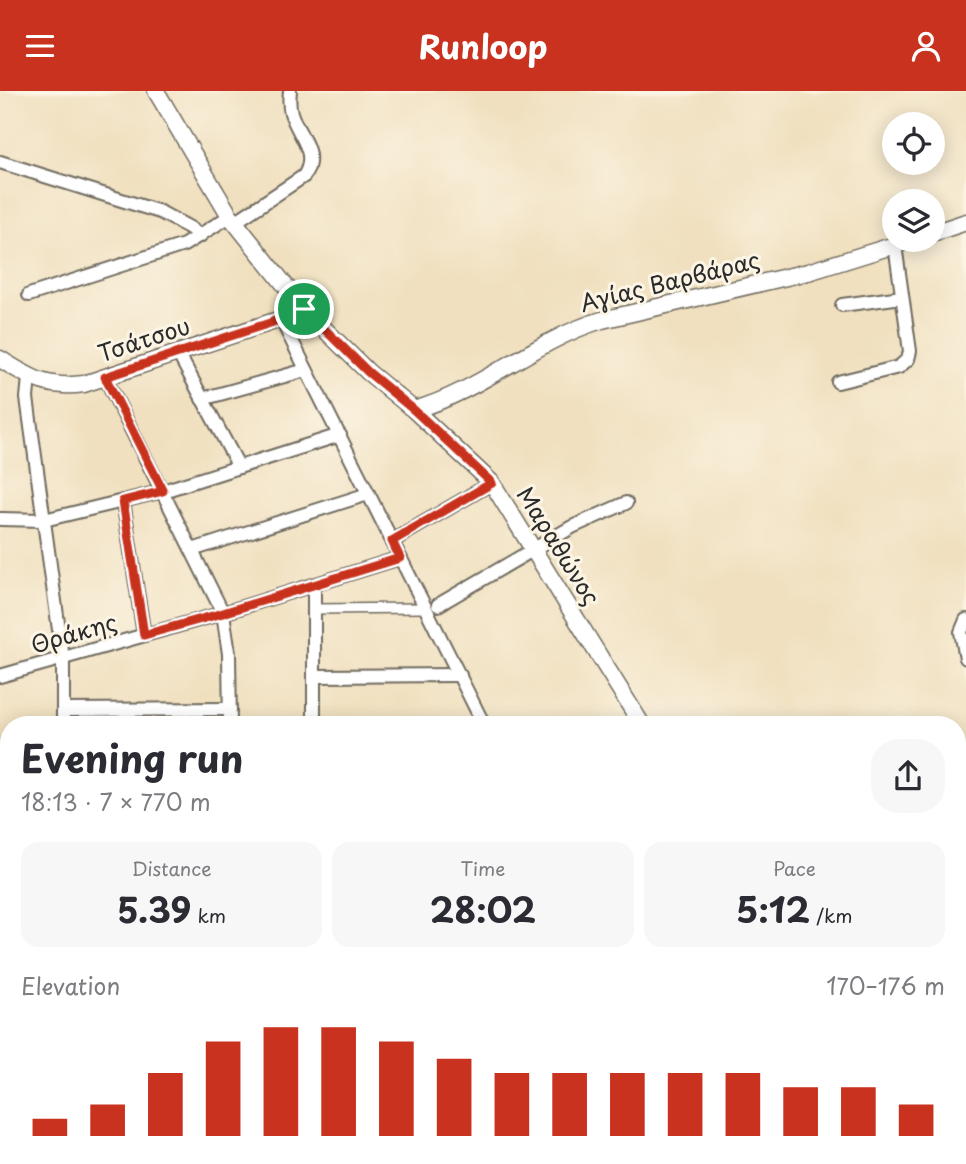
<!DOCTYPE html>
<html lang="en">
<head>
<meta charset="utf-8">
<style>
  body { margin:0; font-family:"Playpen Sans",sans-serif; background:#f7f7f7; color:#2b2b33; height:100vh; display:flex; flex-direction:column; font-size:26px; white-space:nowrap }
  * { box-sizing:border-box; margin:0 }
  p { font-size:23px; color:#7c7c81 }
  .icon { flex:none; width:38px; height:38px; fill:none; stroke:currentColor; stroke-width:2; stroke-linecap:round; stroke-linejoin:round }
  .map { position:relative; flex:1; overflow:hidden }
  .details { position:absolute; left:0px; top:625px; width:966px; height:450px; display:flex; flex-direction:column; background:#fff; border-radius:28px 28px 0 0; box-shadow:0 4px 18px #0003 }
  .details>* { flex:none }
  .controls { position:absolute; left:882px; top:21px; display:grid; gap:14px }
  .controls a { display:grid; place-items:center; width:63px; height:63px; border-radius:50%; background:#fff; box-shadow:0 4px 18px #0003; font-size:35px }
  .pin { position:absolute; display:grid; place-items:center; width:60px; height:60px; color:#fff; margin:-30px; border:4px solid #fff; border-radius:50%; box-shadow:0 2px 7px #0007 }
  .round { display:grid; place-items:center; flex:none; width:74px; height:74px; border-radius:28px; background:#f7f7f7 }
  .summary { display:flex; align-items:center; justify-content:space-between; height:119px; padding:0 21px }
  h1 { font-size:38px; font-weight:700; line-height:52px }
  .metrics { display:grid; grid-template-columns:repeat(3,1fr); gap:10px; height:119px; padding:7px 21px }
  .metrics div { display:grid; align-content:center; border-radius:18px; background:#f7f7f7; text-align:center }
  .metrics b { font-size:35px; font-weight:700 }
  .metrics small { font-size:19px; font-weight:400 }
  .metrics p { font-size:19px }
  .chart { height:196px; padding:14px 21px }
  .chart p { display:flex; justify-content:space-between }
  .chart svg { width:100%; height:126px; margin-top:7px; stroke:#c8321e; stroke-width:6 }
  header { display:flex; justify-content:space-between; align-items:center; height:91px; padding:0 21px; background:#c8321e; color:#fff; font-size:32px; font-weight:700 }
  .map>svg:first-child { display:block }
</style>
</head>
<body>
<header><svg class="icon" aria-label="menu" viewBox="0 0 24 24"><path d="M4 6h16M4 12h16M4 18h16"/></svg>Runloop<svg class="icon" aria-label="person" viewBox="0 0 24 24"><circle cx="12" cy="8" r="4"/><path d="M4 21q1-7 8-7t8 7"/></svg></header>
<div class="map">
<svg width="966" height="1073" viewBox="0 0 966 1073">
  <rect width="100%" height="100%" fill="#fcf5e5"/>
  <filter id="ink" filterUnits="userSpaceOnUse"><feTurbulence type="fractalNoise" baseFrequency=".0143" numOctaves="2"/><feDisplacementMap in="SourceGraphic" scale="14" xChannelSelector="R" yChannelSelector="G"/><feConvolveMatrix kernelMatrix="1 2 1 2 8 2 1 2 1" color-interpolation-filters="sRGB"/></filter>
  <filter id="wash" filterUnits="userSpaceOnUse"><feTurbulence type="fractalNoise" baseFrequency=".00686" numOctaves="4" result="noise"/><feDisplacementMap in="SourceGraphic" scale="28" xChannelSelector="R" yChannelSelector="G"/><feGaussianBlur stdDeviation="1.57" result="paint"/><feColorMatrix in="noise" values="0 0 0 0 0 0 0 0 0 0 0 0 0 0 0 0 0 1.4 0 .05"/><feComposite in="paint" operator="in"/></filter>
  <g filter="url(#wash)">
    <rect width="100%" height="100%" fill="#f0e0bf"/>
  </g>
  <g filter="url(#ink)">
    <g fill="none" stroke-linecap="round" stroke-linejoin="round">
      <g stroke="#706a5f" stroke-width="12">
        <polyline id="pedestrian" points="314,518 426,517"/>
      </g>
      <g stroke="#706a5f" stroke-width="16">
        <g id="minor">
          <polyline points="0,71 160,121 190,137 200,145"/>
          <path d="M235 131 304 85C319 61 298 45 291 22 289 15 289 8 290 0"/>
          <polyline points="29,204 184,154 230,125"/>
          <polyline points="842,214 902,206"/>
          <polyline points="281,228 484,634"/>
          <polyline points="178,262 239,376"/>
          <polyline points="29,286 27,307 63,568 63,634"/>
          <polyline points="105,286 223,522 229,563 230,634"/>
          <polyline points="838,291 899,276 908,268 910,260 895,154"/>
          <polyline points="202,308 306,279"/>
          <polyline points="123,410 144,544"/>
          <polyline points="0,428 44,429 123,410 163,400 340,344"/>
          <polyline points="392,450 492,392"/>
          <polyline points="192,459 368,403"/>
          <polyline points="314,494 314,634"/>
          <polyline points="438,514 572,436 626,412"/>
          <polyline points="966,529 961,541 966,567"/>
          <polyline points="0,585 223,522 400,467"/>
          <polyline points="314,585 460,584"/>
          <polyline points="63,619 230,618"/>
          <polyline points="957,669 966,667"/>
          <polyline points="957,724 966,721"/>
          <polyline points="966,746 961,751 966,767"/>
          <polyline points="0,785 9,785"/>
          <polyline points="966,811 962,812 960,817 966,837"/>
          <polyline points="957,852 966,847"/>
          <polyline points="957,903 966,898"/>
          <polyline points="957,984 966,979"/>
          <polyline points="957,1057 965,1073"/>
          <polyline points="61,1066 61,1073"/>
          <polyline points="571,1066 572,1073"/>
          <polyline points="591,1066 592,1073"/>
          <polyline points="756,1066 757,1073"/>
          <polyline points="871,1066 873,1073"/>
          <polyline points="11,1073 11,1066"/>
          <polyline points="103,1073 103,1066"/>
          <polyline points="192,1073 192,1066"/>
        </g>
      </g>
      <g stroke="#706a5f" stroke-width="19">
        <g id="tertiary">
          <polyline points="156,0 230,125 304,218 368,281 414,319 492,392 642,634"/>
          <polyline points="933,142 966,131"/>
          <path d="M0 268C31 287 46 298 84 293L281 228 304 218"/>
          <path d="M414 319C481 300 535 249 602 229L808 181 911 149"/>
          <polyline points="957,917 966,929"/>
          <polyline points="0,974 9,973"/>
          <polyline points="534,1066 536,1073"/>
        </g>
      </g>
      <polyline stroke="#706a5f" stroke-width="2" stroke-dasharray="2 5" stroke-linecap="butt" points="250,1066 251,1073"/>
      <use href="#pedestrian" stroke="#fff" stroke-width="9"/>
      <use href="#minor" stroke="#fff" stroke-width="12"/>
      <use href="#tertiary" stroke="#fff" stroke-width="16"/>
    </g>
  </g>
  <g fill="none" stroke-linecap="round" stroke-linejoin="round" filter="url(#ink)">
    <g stroke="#fff" stroke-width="14">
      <polygon id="route" points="304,218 368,281 414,319 492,392 392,450 400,467 223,522 144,544 123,410 163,400 105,286 270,232"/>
    </g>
    <use href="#route" stroke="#c8321e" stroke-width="9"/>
  </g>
  <g text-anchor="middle" stroke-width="6" stroke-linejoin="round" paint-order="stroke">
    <g font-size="23" fill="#2b2b2b" stroke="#fcf5e5">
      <text transform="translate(670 191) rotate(-14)" y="8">Αγίας Βαρβάρας</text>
      <text transform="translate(144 249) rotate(-18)" y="8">Τσάτσου</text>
      <text transform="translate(558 455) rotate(58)" y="8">Μαραθώνος</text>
      <text transform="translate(74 543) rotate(-16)" y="8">Θράκης</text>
    </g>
  </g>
</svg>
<div class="controls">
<a><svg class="icon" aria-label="locate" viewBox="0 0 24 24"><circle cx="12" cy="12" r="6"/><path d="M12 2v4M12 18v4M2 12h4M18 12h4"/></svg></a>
<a><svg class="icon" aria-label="layers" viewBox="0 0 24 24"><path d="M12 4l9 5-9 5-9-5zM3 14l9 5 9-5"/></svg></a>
</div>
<div class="pin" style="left:304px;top:218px;background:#1e9e55"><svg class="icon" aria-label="arrive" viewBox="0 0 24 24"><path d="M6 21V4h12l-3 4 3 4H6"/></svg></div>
<section class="details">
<div class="summary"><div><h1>Evening run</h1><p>18:13 · 7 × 770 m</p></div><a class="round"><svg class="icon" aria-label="share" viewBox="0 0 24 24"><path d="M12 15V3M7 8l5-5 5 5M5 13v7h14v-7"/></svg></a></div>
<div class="metrics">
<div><p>Distance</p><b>5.39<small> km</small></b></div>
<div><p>Time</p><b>28:02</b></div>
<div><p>Pace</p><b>5:12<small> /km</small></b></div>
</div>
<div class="chart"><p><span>Elevation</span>170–176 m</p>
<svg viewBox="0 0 160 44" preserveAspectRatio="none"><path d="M5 44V38M15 44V33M25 44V22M35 44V11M45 44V6M55 44V6M65 44V11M75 44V17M85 44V22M95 44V22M105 44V22M115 44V22M125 44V22M135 44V27M145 44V27M155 44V33"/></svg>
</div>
</section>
</div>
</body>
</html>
